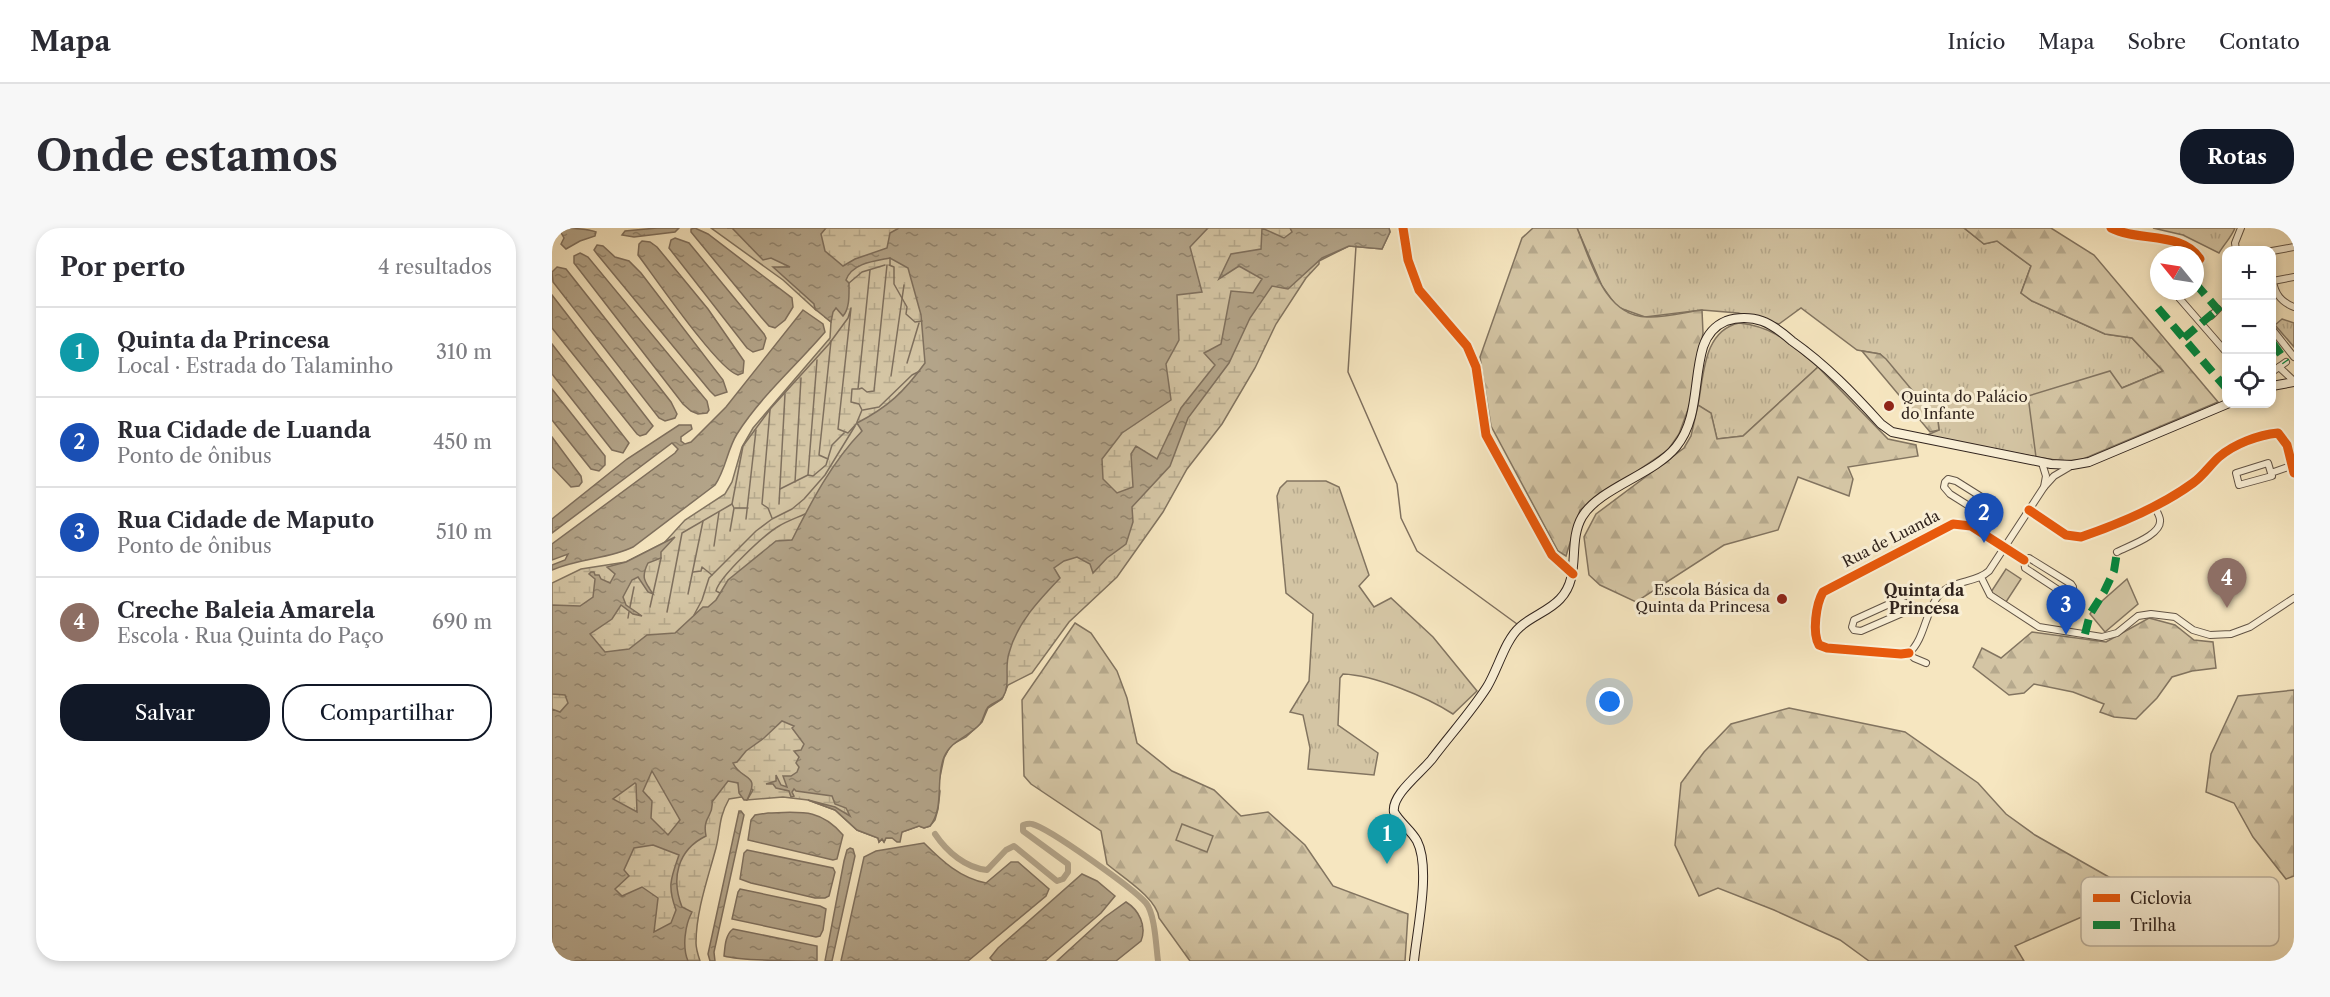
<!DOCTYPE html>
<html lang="pt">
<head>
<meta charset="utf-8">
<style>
	:root { --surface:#fff; --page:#f7f7f7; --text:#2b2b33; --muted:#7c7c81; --line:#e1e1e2; --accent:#111827 }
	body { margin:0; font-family:"Libre Caslon Text",serif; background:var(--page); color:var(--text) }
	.controls { position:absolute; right:18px; top:18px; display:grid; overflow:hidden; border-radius:12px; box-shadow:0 3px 9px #0003 }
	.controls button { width:54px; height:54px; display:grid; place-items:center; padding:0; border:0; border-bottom:2px solid var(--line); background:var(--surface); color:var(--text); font:30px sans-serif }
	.compass { position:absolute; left:1598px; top:18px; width:54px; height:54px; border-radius:50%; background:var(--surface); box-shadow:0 3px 9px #0003; rotate:300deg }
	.you { position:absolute; left:1058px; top:474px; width:21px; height:21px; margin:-15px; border:4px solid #fff; border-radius:50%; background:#1a73e8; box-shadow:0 0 0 9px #1a73e833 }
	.badge { display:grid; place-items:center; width:39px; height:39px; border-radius:50%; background:var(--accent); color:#fff; font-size:20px; font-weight:700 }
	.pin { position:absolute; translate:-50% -50px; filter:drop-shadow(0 2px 3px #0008) }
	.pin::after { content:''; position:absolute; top:32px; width:21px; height:18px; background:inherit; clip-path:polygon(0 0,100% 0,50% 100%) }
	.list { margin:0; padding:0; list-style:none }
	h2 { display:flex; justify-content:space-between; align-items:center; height:78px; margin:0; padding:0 24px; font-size:26px }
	h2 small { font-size:20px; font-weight:400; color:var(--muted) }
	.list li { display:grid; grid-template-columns:39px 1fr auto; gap:18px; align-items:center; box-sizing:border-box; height:90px; padding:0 24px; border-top:2px solid var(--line) }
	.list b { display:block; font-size:22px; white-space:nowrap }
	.list p { margin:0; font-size:20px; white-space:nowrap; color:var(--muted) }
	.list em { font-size:20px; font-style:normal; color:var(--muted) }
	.actions { display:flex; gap:12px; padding:18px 24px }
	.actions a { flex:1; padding:14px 0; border:2px solid var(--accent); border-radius:24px; text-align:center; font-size:21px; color:var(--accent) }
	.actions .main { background:var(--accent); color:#fff }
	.icon { flex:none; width:33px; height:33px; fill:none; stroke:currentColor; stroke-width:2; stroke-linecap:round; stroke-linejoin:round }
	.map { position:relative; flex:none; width:1742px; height:733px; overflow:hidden; border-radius:24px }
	header { display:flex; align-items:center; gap:36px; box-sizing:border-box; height:84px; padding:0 30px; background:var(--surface); border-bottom:2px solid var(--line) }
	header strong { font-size:28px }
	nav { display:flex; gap:33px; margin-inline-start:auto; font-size:21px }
	.intro { display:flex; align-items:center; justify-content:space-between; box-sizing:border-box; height:144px; padding:0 36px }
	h1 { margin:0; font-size:42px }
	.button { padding:15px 27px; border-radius:24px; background:var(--accent); color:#fff; font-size:21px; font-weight:700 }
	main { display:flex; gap:36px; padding:0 36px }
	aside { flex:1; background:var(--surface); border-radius:24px; box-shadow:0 3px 9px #0003 }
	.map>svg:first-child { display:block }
	.grass { fill:url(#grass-tufts); stroke:#827460; stroke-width:1.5 }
	.forest { fill:url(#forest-firs); stroke:#827460; stroke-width:1.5 }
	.wetland { fill:url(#wetland-marsh); stroke:#827460; stroke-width:1.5 }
	.garden { fill:#d4c5a4; stroke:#827460; stroke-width:1.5 }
	.water { fill:url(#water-ripples); stroke:#7f705e; stroke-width:1.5; fill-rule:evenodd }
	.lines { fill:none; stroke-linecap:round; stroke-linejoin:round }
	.stream { stroke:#7f705e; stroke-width:1.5 }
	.canal { stroke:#b3a489; stroke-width:6 }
	.street-casing { stroke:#625446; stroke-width:8 }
	.secondary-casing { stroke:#30231d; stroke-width:10 }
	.primary-casing { stroke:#30231d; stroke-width:11 }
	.street { stroke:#f9efd6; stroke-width:6 }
	.secondary { stroke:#f9efd6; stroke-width:8 }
	.primary { stroke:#f6e6c0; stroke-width:9 }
	.quiet { stroke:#00873e; stroke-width:8; stroke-dasharray:15 8; stroke-linecap:butt }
	.cycleway-casing { stroke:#f9efd6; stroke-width:13 }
	.cycleway { stroke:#e8590c; stroke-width:9 }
	.poi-dot { fill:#8f2418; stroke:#f9efd6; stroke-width:2 }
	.labels { text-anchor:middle; stroke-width:6; stroke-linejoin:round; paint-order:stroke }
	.poi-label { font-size:15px; fill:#30231d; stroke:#f9efd6; text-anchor:start }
	.street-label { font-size:15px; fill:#30231d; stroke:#f9efd6 }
	.neighbourhood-label { font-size:16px; font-weight:bold; fill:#30231d; stroke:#f9efd6 }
	.key { fill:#f9efd6; stroke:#bdb29e; stroke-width:1.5 }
	.key-label { font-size:16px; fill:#30231d }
</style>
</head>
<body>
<header>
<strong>Mapa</strong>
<nav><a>Início</a><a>Mapa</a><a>Sobre</a><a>Contato</a></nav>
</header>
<div class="intro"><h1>Onde estamos</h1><a class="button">Rotas</a></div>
<main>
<aside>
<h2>Por perto<small>4 resultados</small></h2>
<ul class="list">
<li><span class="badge" style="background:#0f9aa8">1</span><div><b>Quinta da Princesa</b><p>Local · Estrada do Talaminho</p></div><em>310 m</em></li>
<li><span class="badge" style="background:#1a4fb4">2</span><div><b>Rua Cidade de Luanda</b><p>Ponto de ônibus</p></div><em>450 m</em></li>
<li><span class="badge" style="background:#1a4fb4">3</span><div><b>Rua Cidade de Maputo</b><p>Ponto de ônibus</p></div><em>510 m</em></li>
<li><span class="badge" style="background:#8d6e63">4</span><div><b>Creche Baleia Amarela</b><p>Escola · Rua Quinta do Paço</p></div><em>690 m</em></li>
</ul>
<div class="actions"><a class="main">Salvar</a><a>Compartilhar</a></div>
</aside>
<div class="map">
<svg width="1742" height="733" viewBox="0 0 1742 733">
	<defs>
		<pattern id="grass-tufts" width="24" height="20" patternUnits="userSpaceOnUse" patternTransform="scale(1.5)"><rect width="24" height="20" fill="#d4c5a4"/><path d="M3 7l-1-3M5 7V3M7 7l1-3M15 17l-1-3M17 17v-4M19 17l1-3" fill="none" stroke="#b6a98d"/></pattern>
		<pattern id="forest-firs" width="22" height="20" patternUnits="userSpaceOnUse" patternTransform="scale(1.5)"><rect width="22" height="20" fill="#d4c5a4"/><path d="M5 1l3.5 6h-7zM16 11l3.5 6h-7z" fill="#b6a98d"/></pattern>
		<pattern id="wetland-marsh" width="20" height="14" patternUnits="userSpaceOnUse" patternTransform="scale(1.5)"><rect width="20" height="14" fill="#d4c5a4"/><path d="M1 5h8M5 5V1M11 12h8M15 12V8" fill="none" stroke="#b6a98d"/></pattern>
		<pattern id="water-ripples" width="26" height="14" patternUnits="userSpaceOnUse" patternTransform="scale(1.5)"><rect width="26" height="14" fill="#b3a489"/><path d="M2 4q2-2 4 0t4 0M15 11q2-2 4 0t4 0" fill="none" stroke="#92856f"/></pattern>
	</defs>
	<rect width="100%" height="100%" fill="#f6e6c0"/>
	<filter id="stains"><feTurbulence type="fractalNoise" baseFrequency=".00333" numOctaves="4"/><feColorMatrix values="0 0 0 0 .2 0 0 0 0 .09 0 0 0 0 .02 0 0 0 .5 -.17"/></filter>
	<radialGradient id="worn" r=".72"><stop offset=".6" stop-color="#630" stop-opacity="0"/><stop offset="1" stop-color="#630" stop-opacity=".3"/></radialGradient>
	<g class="grass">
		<path d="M1025 0H1412L1432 16 1445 13 1479 38 1469 65 1480 73 1553 106 1580 110 1611 143 1570 160 1484 229 1373 208 1387 202 1386 193 1328 126 1305 122 1249 80 1227 96 1186 85 1150 82 1093 89 1065 79 1050 58Z"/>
		<path d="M1601 0H1683C1679 10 1672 16 1667 25L1631 7Z"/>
		<path d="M1730 91 1742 95V119L1723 97Z"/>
		<path d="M1187 95C1224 99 1238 116 1266 139L1191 208 1165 211 1159 186 1146 177C1152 147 1151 103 1187 95Z"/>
		<path d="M735 253H774L787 259 817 347 807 358 822 379 839 370 881 409 925 463 901 486C875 469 822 447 791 446L788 450 786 497 826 525 822 547 756 541 758 520 751 487 738 484 757 453 761 386 734 365 725 268 728 260Z"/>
	</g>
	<g class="forest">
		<path d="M981 0H1025C1039 33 1052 88 1095 89 1113 90 1133 84 1150 82L1151 105 1138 176 1127 206 1116 222 1028 282 1014 328 1006 323 939 198 928 129 970 10Z"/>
		<path d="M1412 0H1499L1542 27 1666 174 1529 232 1510 233 1484 229 1476 168 1558 143 1570 160 1611 143 1580 110 1553 106 1480 73 1469 65 1479 38 1445 13 1432 16Z"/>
		<path d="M1310 123 1328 126 1334 131 1386 193 1387 202 1378 204Z"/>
		<path d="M1266 139 1336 211 1364 217 1366 228 1296 239 1301 251 1297 268 1246 249 1226 302 1172 317 1084 374 1048 357 1037 347 1032 309 1044 286 1132 220 1139 208 1146 177 1159 185 1165 211 1191 208Z"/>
		<path d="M1597 390 1623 397 1642 412 1661 414 1664 440 1640 443 1620 449 1605 470 1584 491 1562 489 1548 484 1552 476 1521 464 1482 456 1472 465 1457 467 1421 439 1430 420 1449 430 1480 404 1554 414Z"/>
		<path d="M523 395 539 405 565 443 575 470 585 515 620 543 662 562 689 588 716 584 753 617 781 658 856 686 853 733H638L607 690C605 670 570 649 555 636L549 603 479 556 472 548 470 472Z"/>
		<path d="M1742 462V648L1734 651 1701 609 1682 575 1654 564 1659 526 1686 468Z"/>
		<path d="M1237 480 1353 504 1426 555 1454 586 1483 607 1585 665 1463 718 1472 733H1317L1288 712 1222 682 1166 660 1147 668 1123 617 1129 555 1152 524 1179 496Z"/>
	</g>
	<g class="wetland">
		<path d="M159 0H238L265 77 264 82 231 52Z"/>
		<path d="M247 0H431L434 147 0 516V355L29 341 74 334 112 315 133 292 173 266 180 254 190 219 201 200 278 110 279 94 273 89Z"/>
		<path d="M482 0H837L838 4 830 21 797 18 767 33V36L754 50 724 96 703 140 670 196 635 241 611 284 565 349 517 394 480 445 456 457 450 471 436 480 430 494 414 509 399 517 392 530 386 558 388 563 386 581 383 592 378 598 372 600 367 598 350 604Z"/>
		<path d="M206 443 340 610H334L332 614 330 611 327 614 326 610 305 602 283 582 256 572 231 569 195 572 201 562 171 539Z"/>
		<path d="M123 525 186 555 190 569 177 571C166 591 169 600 164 620 156 650 144 683 144 715 144 721 146 727 148 733H102L77 685 40 625 53 566Z"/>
	</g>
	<g class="garden">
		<path d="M1454 341 1469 351 1454 374 1439 364Z"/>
		<path d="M1575 351 1586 376 1553 404 1538 386 1541 381Z"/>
		<path d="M630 596 661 608 655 624 624 612Z"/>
	</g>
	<g class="water">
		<path d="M3 0C16 0 34 0 44 4L43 8 28 13 14 21 9 16 12 10 8 3Z"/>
		<path d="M105 0H127L123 4 82 9 70 7 73 3Z"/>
		<path d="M143 0 156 6 240 70 241 79 233 92 223 100 217 98 209 89 139 4V1Z"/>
		<path d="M175 0H274L269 6 273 23 291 38 303 31 335 20 338 5 347 0H656L638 19 650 64 625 67 627 112 614 136 619 172 570 205 550 231 551 251 565 265 581 259 579 226 584 218 605 231 629 180 663 137 652 125 669 116 679 63 701 65 710 51 687 38 667 51 679 26 709 21 710 0 732 10 740 4 738 0H837L838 4 830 21 797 18 770 30 736 61 720 58 698 90 677 135 636 190 618 238 580 279 581 294 574 316 555 330 541 345 538 336 525 329 512 333 502 340 508 350C487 372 465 395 457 425 452 440 459 456 451 469 447 474 440 475 436 479 432 484 432 491 428 496 417 509 399 512 392 529 383 551 393 579 378 598L372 600 367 598 350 604 348 614H345L340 610H334L332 614 330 611 327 614 326 610 305 602 283 582 256 572 283 579 298 588 294 580 283 576 280 568 244 563 242 561 240 564 242 568 239 569 237 563 224 560 221 556H214L224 553V547L229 557 235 559 231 548H239L245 544 247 539 244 535 247 529 242 523 249 522 252 516 240 500 242 498 230 493 212 510 194 523 185 534 181 535C190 554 209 544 195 572H192L187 565 186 555 176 553 160 574C162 589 150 588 154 608 125 622 119 651 130 679L140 684C133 697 130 719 136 733H0V481L8 484 16 475 13 467 0 466V377L28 378 41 369 43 351 37 346 39 344H42L43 347H47L49 351 58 355 63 346 55 339 74 334 123 309 109 324V330L96 335C89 349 92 353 101 366L96 364 86 349 80 352 71 369 74 377 90 388 81 386 69 377 60 391 38 406 53 424 77 421 95 407 123 405 151 379H156L164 372 176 352 224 313 240 312C259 274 280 234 310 203L305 195C336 179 352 164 373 135L369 87 356 40 338 30C323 33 300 35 294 52L297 55C297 66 298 80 291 88L284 80 281 84 279 94 263 81 262 76 221 39H238L219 30 211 32 180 0ZM100 543 128 592 116 607 99 590 100 573 91 563ZM83 555 84 556 85 584 61 571ZM101 617 127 627C119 650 115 658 124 682L119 695 102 704 106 670 90 659 70 668 63 661 77 648 72 642 82 620Z"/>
		<path d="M123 10 137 15 142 21 212 106 214 110 211 121 201 124 195 120 117 20 119 12Z"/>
		<path d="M90 13 98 14 105 19 156 81 192 133 191 145 186 147C166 142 102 48 86 27L87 16Z"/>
		<path d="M45 17 51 18 63 29 77 33 89 45 171 152 175 164 163 168 158 163 45 26 42 22Z"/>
		<path d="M28 25 36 29 155 173 157 182 155 185 146 186 139 183 131 176 22 35V28Z"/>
		<path d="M5 39 14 41 105 156 119 174 125 186 123 190 113 193 107 190 1 54 0 44Z"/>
		<path d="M0 67 101 198 94 206 88 208 85 206 0 100Z"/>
		<path d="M251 82 271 96 273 104C244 138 209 168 185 206 175 222 174 241 163 257L81 319C57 331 27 330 0 342V337L13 332 16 326 0 332V316L123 225 126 221 120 215 0 305V291L75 231 127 197H139L140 201 129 209V213L133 216 139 214 174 179Z"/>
		<path d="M0 116 77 215 71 225 60 222 0 146Z"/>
		<path d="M0 161 53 228V237L47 243 39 241 0 192Z"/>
		<path d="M0 209 29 248 30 254 27 258 19 259 0 239Z"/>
		<path d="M187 583H189L192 587 162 724 163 733H158L156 726Z"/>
		<path d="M216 585C248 584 268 580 291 607L285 631 281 632 196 612 199 592 203 587Z"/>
		<path d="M372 615C390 633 408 650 434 655L459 634H466L497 661 494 668 416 733H289L312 629 324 623Z"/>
		<path d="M298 620 301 621 303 628 280 733H273L292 633 295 622Z"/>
		<path d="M195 622 281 640 283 644 277 668 273 670H263L199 655 188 651 192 625Z"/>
		<path d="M530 646 545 653 563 668 549 685 493 733H441L438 730 446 720Z"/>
		<path d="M188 661 268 678 274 681 271 702 268 708 264 709 180 691 186 664Z"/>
		<path d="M574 674C587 682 595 698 589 713L564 733H505L553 689Z"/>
		<path d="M181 701 265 718V733C243 733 190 733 172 728 173 719 173 707 181 701Z"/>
	</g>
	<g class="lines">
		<g class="stream">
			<path d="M804 18 796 144 845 256 849 290 865 323 965 396"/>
			<path d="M337 37 342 39V56L355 79 354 86 363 94 370 93"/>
			<path d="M338 37V30"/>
			<path d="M297 55 310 44 333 37"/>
			<path d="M355 135 367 95"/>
			<path d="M339 148 352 57"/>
			<path d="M307 161 310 160 315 164 322 163 335 37"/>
			<path d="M218 182 210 276 216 280 220 290"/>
			<path d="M311 182 327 179 360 147 368 143"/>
			<path d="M305 194 310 182 307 176 299 174 300 161H306L318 42"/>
			<path d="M276 231 267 227 279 113"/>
			<path d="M256 247 265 132"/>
			<path d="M243 254 249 150"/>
			<path d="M228 261 256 247 261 248 274 237 280 217 292 205"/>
			<path d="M227 276 233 166"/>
			<path d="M183 280H196"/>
			<path d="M194 291 204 202"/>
			<path d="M178 303 182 280 180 276"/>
			<path d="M162 318 167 284"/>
			<path d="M141 344 149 343 150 339 160 347"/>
			<path d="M168 365 164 363C167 349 213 306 227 298 235 293 244 290 253 286"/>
			<path d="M136 366 151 293"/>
			<path d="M78 379 82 359"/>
			<path d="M98 379 109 330"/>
			<path d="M115 384 130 305 180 276 191 218 219 180 277 116 296 90 299 80 286 201 296 205 305 195"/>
			<path d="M142 387 150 372 157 350 204 303 220 291 240 281 252 271 273 247 303 198"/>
			<path d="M76 390 77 384"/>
		</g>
		<path class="canal" d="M383 606C395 624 414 640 435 642L454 622 462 618 505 653 511 651 516 644V636L471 603V597C474 596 477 595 480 596 497 600 582 661 594 675 603 686 604 718 606 733"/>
		<defs>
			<g id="street">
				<path d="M851 0 856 32 867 62 915 118 924 139 934 207 1000 327 1020 345"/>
				<path d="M1559 0C1586 14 1631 3 1648 31"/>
				<path d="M1684 22 1683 15 1689 0"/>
				<path d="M1720 23 1742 19"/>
				<path d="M1742 49 1721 53C1723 66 1729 74 1742 79"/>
				<path d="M1607 50V57"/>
				<path d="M1621 63 1674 124"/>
				<path d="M1659 88 1666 81"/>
				<path d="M1720 101 1742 129"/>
				<path d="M1727 139 1742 153"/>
				<path d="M1720 144 1734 134"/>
				<path d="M1719 245 1716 235 1684 245 1687 257 1720 248 1719 245 1739 238"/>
				<path d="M1492 259 1502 248 1519 238"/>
				<path d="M1477 282 1514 307 1529 309C1567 296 1608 279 1641 255 1651 248 1658 237 1667 229 1682 216 1706 207 1726 205L1735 217 1742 245"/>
				<path d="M1428 304C1434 295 1441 286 1439 275L1404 253 1396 251 1393 254 1392 259 1398 266 1436 290"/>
				<path d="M1565 324C1576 318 1610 307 1608 292 1608 288 1604 282 1602 278"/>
				<path d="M1477 330 1519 356 1521 359 1520 365 1514 367 1473 340 1472 332Z"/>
				<path d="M1429 349 1438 367 1487 399 1550 409 1565 405 1586 388 1599 386 1623 389 1641 402 1658 407 1679 406 1698 399 1742 370"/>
				<path d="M1362 380 1309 403 1302 402 1300 399 1302 392 1346 372 1377 384"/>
				<path d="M1357 425 1349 426 1275 420 1267 417C1260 405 1264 376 1271 364L1401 296 1419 298 1472 332"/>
				<path d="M1357 425C1373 411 1373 383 1387 367 1401 351 1423 356 1437 343L1492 259 1494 248 1490 235"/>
				<path d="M1357 425 1362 430 1374 435"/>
			</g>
			<g id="secondary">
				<path d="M1720 158 1742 154"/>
				<path d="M862 733C865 702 879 640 865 613 859 602 848 595 842 584 839 567 869 545 880 531 898 507 919 484 935 459 946 441 953 412 968 399 980 388 997 383 1008 371 1030 348 1015 315 1030 289 1047 260 1101 247 1124 219 1147 191 1141 152 1151 119 1155 107 1162 98 1174 93 1185 89 1199 89 1210 93 1221 97 1231 105 1240 113 1274 137 1301 165 1329 196L1340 204 1499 236 1520 237 1537 234 1675 176"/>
			</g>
			<path id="primary" d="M1738 733 1742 731"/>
		</defs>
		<use href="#street" class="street-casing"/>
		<use href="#secondary" class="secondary-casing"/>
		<use href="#primary" class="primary-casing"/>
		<use href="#street" class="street"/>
		<use href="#secondary" class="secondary"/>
		<use href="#primary" class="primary"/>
		<g class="quiet">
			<path d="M1643 55 1674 91"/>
			<path d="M1606 80 1674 160"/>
			<path d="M1632 110 1666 81"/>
			<path d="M1720 114 1734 134"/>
			<path d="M1720 142V143"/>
			<path d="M1533 406 1538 386 1552 364 1562 343 1565 324"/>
		</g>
		<defs>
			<g id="cycleway">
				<path d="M851 0 856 32 867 62 915 118 924 139 934 207 1000 327 1021 346"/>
				<path d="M1559 0C1586 14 1631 3 1648 31"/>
				<path d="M1477 282 1514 307 1529 309C1567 296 1608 279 1641 255 1651 248 1658 237 1667 229 1682 216 1706 207 1726 205L1735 217 1742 245"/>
				<path d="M1357 425 1349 426 1275 420 1267 417C1260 405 1264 376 1271 364L1401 296 1419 298 1472 332"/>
			</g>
		</defs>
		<use href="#cycleway" class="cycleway-casing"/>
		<use href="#cycleway" class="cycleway"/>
	</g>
	<g class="poi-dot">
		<circle cx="1337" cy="178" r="6"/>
		<circle cx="1230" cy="371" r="6"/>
	</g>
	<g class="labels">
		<g class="poi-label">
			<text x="1349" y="174">Quinta do Palácio<tspan x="1349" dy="17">do Infante</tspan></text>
			<text x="1218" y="367" text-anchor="end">Escola Básica da<tspan x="1218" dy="17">Quinta da Princesa</tspan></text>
		</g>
		<g class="street-label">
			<text transform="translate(1339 311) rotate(-27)" y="5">Rua de Luanda</text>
		</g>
		<g class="neighbourhood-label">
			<text x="1372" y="368">Quinta da<tspan x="1372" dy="18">Princesa</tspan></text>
		</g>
	</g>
	<rect x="1529" y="649" width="198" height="69" rx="9" class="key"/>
	<rect x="1541" y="666" width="27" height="8" fill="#e8590c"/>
	<rect x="1541" y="693" width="27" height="8" fill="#00873e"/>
	<g class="key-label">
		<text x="1578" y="676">Ciclovia</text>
		<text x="1578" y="703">Trilha</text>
	</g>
	<rect width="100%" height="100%" filter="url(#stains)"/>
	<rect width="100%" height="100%" fill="url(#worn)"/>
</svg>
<div class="controls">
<button>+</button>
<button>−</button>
<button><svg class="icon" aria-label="locate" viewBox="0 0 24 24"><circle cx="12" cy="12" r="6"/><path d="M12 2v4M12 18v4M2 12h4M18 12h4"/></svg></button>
</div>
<svg class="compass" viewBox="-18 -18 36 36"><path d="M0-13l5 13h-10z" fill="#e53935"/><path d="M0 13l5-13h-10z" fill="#7c7c81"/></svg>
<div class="you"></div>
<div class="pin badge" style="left:835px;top:636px;background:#0f9aa8">1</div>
<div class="pin badge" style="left:1432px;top:315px;background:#1a4fb4">2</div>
<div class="pin badge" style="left:1514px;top:407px;background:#1a4fb4">3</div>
<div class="pin badge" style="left:1675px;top:380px;background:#8d6e63">4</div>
</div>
</main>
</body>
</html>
